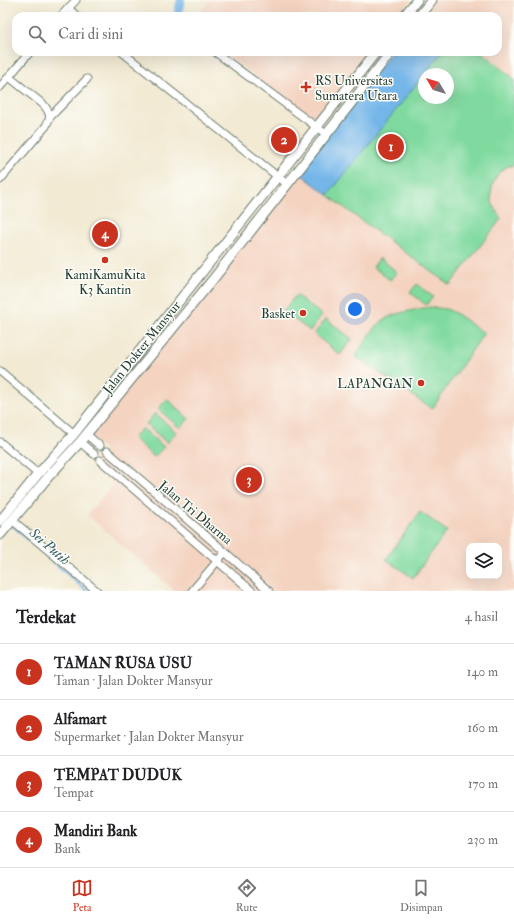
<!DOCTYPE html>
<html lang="id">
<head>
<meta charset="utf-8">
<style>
	:root { --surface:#fff; --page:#f2f2f2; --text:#202124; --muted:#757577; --line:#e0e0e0; --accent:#c8321e }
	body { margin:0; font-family:"IM FELL Double Pica",serif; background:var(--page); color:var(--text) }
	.controls { position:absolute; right:12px; bottom:12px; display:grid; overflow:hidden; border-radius:8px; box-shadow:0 4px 16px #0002 }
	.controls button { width:36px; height:36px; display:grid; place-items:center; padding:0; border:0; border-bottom:1px solid var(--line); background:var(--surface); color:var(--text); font:20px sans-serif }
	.compass { position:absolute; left:418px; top:68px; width:36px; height:36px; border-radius:50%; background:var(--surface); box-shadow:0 4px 16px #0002; rotate:308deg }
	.you { position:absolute; left:355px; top:309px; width:14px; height:14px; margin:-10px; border:3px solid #fff; border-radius:50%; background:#1a73e8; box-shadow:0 0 0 6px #1a73e833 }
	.badge { display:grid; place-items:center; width:26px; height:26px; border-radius:50%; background:var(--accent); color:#fff; font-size:13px; font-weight:700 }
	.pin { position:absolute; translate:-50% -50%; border:2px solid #fff; box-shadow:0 1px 4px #0006 }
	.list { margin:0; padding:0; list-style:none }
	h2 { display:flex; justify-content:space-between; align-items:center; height:52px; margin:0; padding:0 16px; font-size:17px }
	h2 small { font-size:13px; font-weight:400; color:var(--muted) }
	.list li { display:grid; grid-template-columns:26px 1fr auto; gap:12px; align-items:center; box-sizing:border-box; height:56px; padding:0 16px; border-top:1px solid var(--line) }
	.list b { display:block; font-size:15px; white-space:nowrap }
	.list p { margin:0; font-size:13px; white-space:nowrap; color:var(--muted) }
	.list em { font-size:13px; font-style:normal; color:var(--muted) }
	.icon { flex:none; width:22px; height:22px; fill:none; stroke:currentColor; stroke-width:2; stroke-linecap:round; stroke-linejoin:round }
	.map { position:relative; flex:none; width:514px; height:591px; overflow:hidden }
	.search { position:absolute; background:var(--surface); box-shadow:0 4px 16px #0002; left:12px; right:12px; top:12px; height:44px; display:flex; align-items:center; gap:10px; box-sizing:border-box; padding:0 14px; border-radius:12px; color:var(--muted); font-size:15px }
	.sheet { height:276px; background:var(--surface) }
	nav { display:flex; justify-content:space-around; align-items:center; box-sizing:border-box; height:56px; border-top:1px solid var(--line); background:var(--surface); font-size:11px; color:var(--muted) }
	nav a { display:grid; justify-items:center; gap:2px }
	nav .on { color:var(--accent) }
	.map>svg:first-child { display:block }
	.built { fill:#f4d3c0; fill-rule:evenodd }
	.green { fill:#80da9f; stroke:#508c6a }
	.water { fill:#74b6e9; stroke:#4a7a8e }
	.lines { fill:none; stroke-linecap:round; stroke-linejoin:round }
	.stream { stroke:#74b6e9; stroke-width:2.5 }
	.canal { stroke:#74b6e9; stroke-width:8 }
	.minor-casing { stroke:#697a6c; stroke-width:9 }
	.major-casing { stroke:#697a6c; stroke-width:11 }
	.minor { stroke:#fff; stroke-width:7 }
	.major { stroke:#fff; stroke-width:9 }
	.poi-dot { fill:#c8321e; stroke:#fdfcf7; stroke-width:1.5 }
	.labels { text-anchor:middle; stroke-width:3; stroke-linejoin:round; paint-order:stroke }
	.poi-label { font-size:13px; fill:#1f3d34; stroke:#fdfcf7; text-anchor:end }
	.street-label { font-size:13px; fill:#1f3d34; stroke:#fdfcf7 }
	.water-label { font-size:14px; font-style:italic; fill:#39616a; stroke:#fdfcf7 }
</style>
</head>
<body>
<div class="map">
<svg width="514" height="591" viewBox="0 0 514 591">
	<rect width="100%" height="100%" fill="#fdfcf7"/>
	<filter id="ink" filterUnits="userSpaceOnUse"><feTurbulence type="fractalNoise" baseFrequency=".025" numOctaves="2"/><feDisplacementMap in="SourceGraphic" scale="8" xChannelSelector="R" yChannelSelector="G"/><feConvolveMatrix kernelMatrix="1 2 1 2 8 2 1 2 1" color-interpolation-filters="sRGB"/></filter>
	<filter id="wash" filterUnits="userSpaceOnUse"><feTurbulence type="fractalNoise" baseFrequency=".012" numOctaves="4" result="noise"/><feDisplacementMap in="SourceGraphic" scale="16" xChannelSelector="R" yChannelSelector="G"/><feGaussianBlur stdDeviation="0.9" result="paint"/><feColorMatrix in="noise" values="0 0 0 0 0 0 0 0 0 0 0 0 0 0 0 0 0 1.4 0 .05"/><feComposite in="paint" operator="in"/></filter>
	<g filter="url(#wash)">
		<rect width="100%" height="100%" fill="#f2ead3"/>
		<g class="built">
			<path d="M210 0H411L399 16H198Z"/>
			<path d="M432 0H514V591H175L87 515 113 484 91 464 104 449 86 434 391 52H498V16H419ZM424 74H448V98H424ZM469 546H499V576H469Z"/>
			<path d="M223 52H371L316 122Z"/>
		</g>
		<g class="green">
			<path d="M442 52H482L514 79V165C511 166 507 166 505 168 494 174 489 190 492 202 494 207 498 213 501 219L450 285 358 218 328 195 424 74V98H448V74H424Z"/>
			<path d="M380 258 397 272 390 280 373 267Z"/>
			<path d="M417 284 433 297 426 305 410 292Z"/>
			<path d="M296 295 322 315 310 331 283 311Z"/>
			<path d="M430 307 446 309 455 313 484 333 432 409 355 356C363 345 373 327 385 319 395 313 418 309 430 307Z"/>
			<path d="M326 319 352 339 340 355 314 334Z"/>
			<path d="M167 399 189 419 180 428 158 409Z"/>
			<path d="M155 413 176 432 167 443 146 424Z"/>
			<path d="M142 428 164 447 154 457 133 438Z"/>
			<path d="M420 512 447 531 413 578 386 559Z"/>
		</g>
		<path class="water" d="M391 52H442L328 195 297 171Z"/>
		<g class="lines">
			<path class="stream" d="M11 524 87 591"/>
			<path class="canal" d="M177 16 181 0"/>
		</g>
	</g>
	<g filter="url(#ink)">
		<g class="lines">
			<defs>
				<g id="minor">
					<path d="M68 8 77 16"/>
					<path d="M61 16 76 0"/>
					<path d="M122 52 287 184"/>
					<path d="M215 52 326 134"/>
					<path d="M0 87 30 52"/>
					<path d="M50 117 87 79"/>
					<path d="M0 180 46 126 50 117 48 111 44 105 9 77"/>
					<path d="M0 371 74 434"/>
					<path d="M86 434 100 446"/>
					<path d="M0 442 38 474"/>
					<path d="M80 442 94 454"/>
					<path d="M107 451 217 545 269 591"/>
					<path d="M100 460 252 591"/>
					<path d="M12 520 97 591"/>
					<path d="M192 591 225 552"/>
				</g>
				<g id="major">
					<path d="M404 16 417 0"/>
					<path d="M419 16 432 0"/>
					<path d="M0 521 38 474 74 434 376 52"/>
					<path d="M0 535 48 477 80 442 214 278 391 52"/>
				</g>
			</defs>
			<use href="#minor" class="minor-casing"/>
			<use href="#major" class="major-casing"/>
			<use href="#minor" class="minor"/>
			<use href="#major" class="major"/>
		</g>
	</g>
	<g class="poi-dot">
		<path d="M304 81h4v4h4v4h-4v4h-4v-4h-4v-4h4z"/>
		<circle cx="105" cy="260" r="4"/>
		<circle cx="303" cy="313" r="4"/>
		<circle cx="421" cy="383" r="4"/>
	</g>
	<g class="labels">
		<g class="poi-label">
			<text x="315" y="85" text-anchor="start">RS Universitas<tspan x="315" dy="15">Sumatera Utara</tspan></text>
			<text x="105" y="279" text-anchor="middle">KamiKamuKita<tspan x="105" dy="15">K3 Kantin</tspan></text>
			<text x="295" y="318">Basket</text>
			<text x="413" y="388">LAPANGAN</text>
		</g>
		<g class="street-label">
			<text transform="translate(141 347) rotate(-51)" y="5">Jalan Dokter Mansyur</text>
			<text transform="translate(196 512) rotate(40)" y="5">Jalan Tri Dharma</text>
		</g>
		<g class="water-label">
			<text transform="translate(50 546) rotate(41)" y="5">Sei Putih</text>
		</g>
	</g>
</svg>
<div class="controls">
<button><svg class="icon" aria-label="layers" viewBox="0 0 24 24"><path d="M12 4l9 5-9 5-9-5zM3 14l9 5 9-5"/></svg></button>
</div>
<svg class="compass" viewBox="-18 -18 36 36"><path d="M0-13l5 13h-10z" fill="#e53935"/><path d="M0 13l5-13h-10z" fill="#757577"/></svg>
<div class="you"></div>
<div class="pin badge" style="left:391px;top:147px">1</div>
<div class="pin badge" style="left:284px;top:140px">2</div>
<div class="pin badge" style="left:249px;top:480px">3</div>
<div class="pin badge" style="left:105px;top:234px">4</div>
<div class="search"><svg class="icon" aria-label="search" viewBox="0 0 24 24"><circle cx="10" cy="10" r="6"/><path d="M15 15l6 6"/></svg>Cari di sini</div>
</div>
<section class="sheet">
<h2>Terdekat<small>4 hasil</small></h2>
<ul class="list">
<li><span class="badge">1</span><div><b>TAMAN RUSA USU</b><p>Taman · Jalan Dokter Mansyur</p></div><em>140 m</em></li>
<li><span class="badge">2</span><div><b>Alfamart</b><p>Supermarket · Jalan Dokter Mansyur</p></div><em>160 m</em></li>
<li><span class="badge">3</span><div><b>TEMPAT DUDUK</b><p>Tempat</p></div><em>170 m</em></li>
<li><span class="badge">4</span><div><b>Mandiri Bank</b><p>Bank</p></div><em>230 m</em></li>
</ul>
</section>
<nav>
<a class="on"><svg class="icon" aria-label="map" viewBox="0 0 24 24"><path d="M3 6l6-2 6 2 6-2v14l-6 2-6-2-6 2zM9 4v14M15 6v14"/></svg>Peta</a>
<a><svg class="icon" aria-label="directions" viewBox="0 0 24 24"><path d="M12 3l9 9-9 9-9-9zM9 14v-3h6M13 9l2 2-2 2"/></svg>Rute</a>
<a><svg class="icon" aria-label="saved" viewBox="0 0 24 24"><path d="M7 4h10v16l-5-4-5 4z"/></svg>Disimpan</a>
</nav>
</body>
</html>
